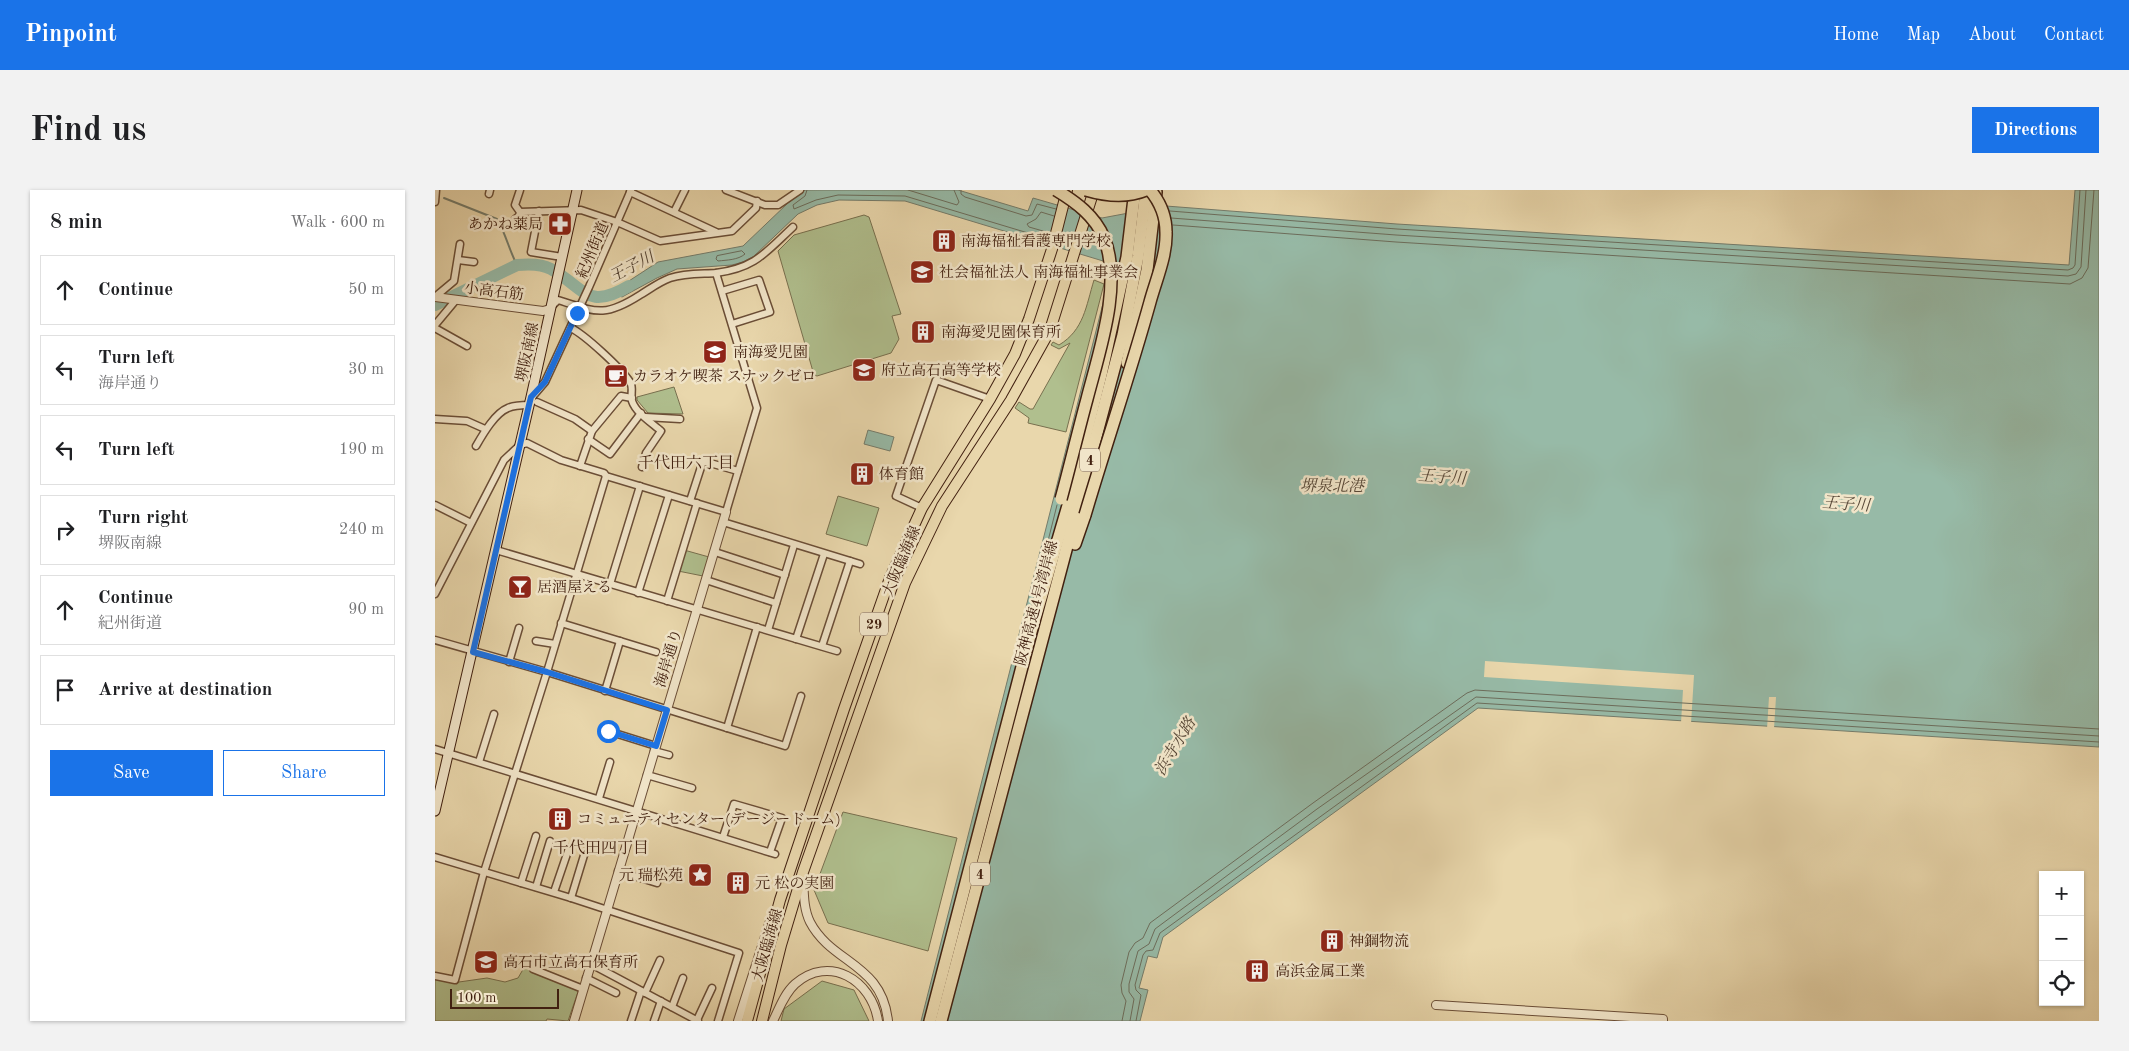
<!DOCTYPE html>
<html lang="en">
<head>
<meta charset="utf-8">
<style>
	:root { --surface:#fff; --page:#f2f2f2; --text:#202124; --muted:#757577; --line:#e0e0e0; --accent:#1a73e8 }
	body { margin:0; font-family:"Old Standard TT","Noto Serif JP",serif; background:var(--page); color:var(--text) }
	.controls { position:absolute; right:15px; bottom:15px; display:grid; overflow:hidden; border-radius:0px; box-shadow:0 1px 4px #0004 }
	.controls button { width:45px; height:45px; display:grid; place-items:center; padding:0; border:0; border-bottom:1px solid var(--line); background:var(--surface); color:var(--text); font:25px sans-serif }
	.scale { position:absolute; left:15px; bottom:12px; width:109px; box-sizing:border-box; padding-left:5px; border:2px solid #412010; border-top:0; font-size:14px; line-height:18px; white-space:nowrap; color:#412010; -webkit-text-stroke:4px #f1e5c9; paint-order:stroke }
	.stop { position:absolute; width:15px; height:15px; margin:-11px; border:4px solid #1a73e8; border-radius:50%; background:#fff }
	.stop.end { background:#1a73e8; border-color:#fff; box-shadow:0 1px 5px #0008 }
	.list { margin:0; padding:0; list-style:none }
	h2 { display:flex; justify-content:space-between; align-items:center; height:65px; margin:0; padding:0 20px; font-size:21px }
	h2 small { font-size:16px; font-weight:400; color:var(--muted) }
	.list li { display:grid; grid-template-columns:32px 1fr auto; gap:15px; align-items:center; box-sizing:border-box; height:70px; margin:0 10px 10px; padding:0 10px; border:1px solid var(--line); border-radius:0px }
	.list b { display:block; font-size:19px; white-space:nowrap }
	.list p { margin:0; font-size:16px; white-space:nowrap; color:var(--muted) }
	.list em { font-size:16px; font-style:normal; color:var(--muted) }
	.actions { display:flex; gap:10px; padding:15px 20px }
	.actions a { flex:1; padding:11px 0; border:1px solid var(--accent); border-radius:0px; text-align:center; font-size:18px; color:var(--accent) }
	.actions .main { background:var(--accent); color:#fff }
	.icon { flex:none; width:28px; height:28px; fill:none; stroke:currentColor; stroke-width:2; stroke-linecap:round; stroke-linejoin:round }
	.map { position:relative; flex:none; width:1664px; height:831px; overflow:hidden; border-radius:0px }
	header { display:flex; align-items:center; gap:30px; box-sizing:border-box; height:70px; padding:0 25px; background:var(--accent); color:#fff }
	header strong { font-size:24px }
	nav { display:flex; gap:28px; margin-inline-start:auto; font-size:18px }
	.intro { display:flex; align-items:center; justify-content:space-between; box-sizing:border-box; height:120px; padding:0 30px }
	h1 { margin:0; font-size:35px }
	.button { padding:12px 22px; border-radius:0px; background:var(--accent); color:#fff; font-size:18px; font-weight:700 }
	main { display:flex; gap:30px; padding:0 30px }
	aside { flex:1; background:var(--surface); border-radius:0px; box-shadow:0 1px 4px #0004 }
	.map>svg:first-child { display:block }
	.green { fill:#b0bf8e; stroke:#78704f }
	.water { fill:#97baa7; stroke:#757c6b }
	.pier { fill:#e9d7ac }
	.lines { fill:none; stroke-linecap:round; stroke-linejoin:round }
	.shore { stroke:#6c6d5c; stroke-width:1 }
	.stream { stroke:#757c6b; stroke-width:2 }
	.river { stroke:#97baa7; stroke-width:12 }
	.minor-casing { stroke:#6b4e37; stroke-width:9 }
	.tertiary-casing { stroke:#6b4e37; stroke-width:10 }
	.secondary-casing { stroke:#412010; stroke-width:11 }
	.primary-casing { stroke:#412010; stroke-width:12 }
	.motorway-casing { stroke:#412010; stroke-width:14 }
	.minor { stroke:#f1e5c9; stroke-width:6 }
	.tertiary { stroke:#f1e5c9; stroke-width:8 }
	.secondary { stroke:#f1e5c9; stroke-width:9 }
	.primary { stroke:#e9d7ac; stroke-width:10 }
	.motorway { stroke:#e9d7ac; stroke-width:11 }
	.motorway-bridge-casing { stroke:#412010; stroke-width:14; stroke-linecap:butt }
	.motorway-bridge { stroke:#e9d7ac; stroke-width:11 }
	.route { stroke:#1a73e8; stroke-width:6 }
	.labels { text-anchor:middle; stroke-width:5; stroke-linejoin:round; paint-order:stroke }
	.shield { fill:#f1e5c9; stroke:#765b48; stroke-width:1 }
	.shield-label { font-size:14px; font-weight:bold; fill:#412010 }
	.poi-label { font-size:15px; fill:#412010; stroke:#f1e5c9; text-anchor:start }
	.street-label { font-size:15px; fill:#412010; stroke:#f1e5c9 }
	.water-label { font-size:16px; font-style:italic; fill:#564636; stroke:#f1e5c9 }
	.neighbourhood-label { font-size:16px; fill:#412010; stroke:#f1e5c9 }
</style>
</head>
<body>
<header>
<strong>Pinpoint</strong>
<nav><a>Home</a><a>Map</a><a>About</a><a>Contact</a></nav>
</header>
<div class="intro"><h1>Find us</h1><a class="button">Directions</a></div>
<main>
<aside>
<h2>8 min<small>Walk · 600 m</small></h2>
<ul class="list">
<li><svg class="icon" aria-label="ahead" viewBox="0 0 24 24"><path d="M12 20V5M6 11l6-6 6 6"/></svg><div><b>Continue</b></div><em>50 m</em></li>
<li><svg class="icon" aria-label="left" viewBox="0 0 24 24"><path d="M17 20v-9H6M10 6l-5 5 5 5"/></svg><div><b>Turn left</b><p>海岸通り</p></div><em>30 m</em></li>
<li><svg class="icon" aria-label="left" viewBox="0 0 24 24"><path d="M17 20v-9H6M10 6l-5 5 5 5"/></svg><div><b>Turn left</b></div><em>190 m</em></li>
<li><svg class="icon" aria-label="right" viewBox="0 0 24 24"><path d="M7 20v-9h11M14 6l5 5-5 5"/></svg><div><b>Turn right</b><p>堺阪南線</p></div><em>240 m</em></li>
<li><svg class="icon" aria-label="ahead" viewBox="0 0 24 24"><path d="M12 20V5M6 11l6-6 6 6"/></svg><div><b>Continue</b><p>紀州街道</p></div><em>90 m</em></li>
<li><svg class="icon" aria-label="arrive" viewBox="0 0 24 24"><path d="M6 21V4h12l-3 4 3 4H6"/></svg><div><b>Arrive at destination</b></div></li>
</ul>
<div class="actions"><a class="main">Save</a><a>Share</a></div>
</aside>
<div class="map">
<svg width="1664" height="831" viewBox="0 0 1664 831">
	<rect width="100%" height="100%" fill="#e9d7ac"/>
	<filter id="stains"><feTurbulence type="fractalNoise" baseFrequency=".004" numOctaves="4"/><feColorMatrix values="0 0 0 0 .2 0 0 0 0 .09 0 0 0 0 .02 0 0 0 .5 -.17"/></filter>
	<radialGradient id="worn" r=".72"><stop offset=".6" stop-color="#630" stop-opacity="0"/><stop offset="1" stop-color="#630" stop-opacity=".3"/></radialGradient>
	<g class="green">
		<path d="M429 25 434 27 466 124 457 126 464 149 456 163 382 186 379 185 343 61 359 45Z"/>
		<path d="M659 90 669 94 631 242 593 233 594 228 580 218 584 212 595 219H598L635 153 624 159 616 155 618 152 624 155C649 140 651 116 659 90Z"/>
		<path d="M239 197 248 224 213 223 202 210V207Z"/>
		<path d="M403 306 444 318 432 356 391 344Z"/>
		<path d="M249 360 274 367 268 386 243 381Z"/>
		<path d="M408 622 522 648 493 761 393 733 379 700Z"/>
		<path d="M90 776 144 799 133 831 112 829 111 831H0V788L24 792 52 788 70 792 83 788Z"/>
		<path d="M387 791 419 800 434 831H346L349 819Z"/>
	</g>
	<g class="water">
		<path d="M370 0H523L593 21 598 8 667 28 731 16 962 34 1634 75 1640 0H1664V557L1043 518 728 747 722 768 713 766 704 798 713 800 705 831H486L678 74 470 11 404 10 382 15 363 24 318 67 308 72 297 75 242 79 222 88 187 107 177 102 223 72 308 56 353 13Z"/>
		<path d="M433 240 459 247 455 261 429 254Z"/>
	</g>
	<g class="pier">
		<path d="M1050 471 1259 485 1256 534 1246 533 1248 500 1049 487Z"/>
		<path d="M1334 507H1341L1339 539H1332Z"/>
	</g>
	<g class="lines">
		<g class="shore">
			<path d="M372 0 370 6 358 15 359 19 381 10 403 5 470 6 613 49"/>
			<path d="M473 0 522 15 524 12 519 0"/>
			<path d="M526 0V4L530 7 591 26 597 25 602 14 621 19"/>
			<path d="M735 21 962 39 1633 80 1638 78 1640 75 1645 0"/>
			<path d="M736 28 961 45 1633 86 1641 84 1646 77 1651 0"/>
			<path d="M738 35 961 52 1635 94 1647 88 1653 78 1659 0"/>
			<path d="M615 43 594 37 592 34 601 29 606 22 619 26"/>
			<path d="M307 61 310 64C303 70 292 70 283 71L281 69 282 66Z"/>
			<path d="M598 411 622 315"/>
			<path d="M687 831 691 811 687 803 686 795 694 762 700 753 708 748 715 733 878 613 1032 503 1040 500 1664 539"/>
			<path d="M695 831 699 809 694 802V794L703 761 714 754 720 739 882 619 1041 507 1664 546"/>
			<path d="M701 831 706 805 701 800 700 795 708 765 711 761 718 760 725 743 1042 513 1664 552"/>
		</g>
		<path class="stream" d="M9 8 62 29C71 44 74 60 82 75"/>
		<path class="river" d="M0 115 82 75C92 74 107 74 116 79 150 98 152 121 194 96"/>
		<defs>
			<g id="minor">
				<path d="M291 0 330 15H343L365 0"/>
				<path d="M195 2 281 42"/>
				<path d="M54 4 55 0"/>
				<path d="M0 12 1 0"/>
				<path d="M104 21 96 62 127 67"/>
				<path d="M85 22 146 20 182 32 225 51 297 41 321 18 322 11"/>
				<path d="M239 22 250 0"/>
				<path d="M80 29 84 26 85 22 80 15 85 0"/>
				<path d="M23 70 39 72"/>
				<path d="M287 101 324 90 335 122 297 134"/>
				<path d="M0 107 19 91 25 54"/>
				<path d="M117 116 123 110C161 122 169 128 205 105 215 99 224 92 235 88 250 83 266 84 281 83 320 78 330 63 358 37"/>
				<path d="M0 135 20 111"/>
				<path d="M0 138 32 156"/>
				<path d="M136 138C150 145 186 178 195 192 199 199 195 204 197 211 201 223 217 233 226 241L211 263 207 277"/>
				<path d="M98 206 110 192 154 97 196 0"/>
				<path d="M102 212 140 229 157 241"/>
				<path d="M210 227 245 229"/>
				<path d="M0 229 32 231 50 239"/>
				<path d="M153 249 175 264 206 223"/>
				<path d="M41 256C48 244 60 223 73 218 79 215 87 215 94 215"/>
				<path d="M145 276 157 241 186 206 197 208"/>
				<path d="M255 311 268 271 303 281"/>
				<path d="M0 315 36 333"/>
				<path d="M487 318 461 306 501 190 555 209"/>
				<path d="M288 332 425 374"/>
				<path d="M61 360 402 461"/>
				<path d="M280 362 350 385"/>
				<path d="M271 390 341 413"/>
				<path d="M175 394 205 296"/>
				<path d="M203 403 234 305"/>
				<path d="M0 404 69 270 85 255 92 253 126 270 169 283 171 286 291 322 322 218 281 83"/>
				<path d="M232 411 262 313"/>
				<path d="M126 433 221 462"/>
				<path d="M333 440 359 355"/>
				<path d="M361 449 389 364"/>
				<path d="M0 450 112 482 350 556 366 506"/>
				<path d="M101 451 120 454"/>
				<path d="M387 456 415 371"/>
				<path d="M74 472 84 438"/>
				<path d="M170 501 185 451"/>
				<path d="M292 538 322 437"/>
				<path d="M173 541 221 556"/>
				<path d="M0 559 340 664"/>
				<path d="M219 561 234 565"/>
				<path d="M44 572 59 524"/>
				<path d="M212 585 257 598"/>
				<path d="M164 608 175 572"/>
				<path d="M288 647 299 614 347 628 335 662"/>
				<path d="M0 667 136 708 304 763 283 831"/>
				<path d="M183 681 222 693"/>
				<path d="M86 693 101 646"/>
				<path d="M101 697 115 651"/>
				<path d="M119 702 134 658"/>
				<path d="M136 708 150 662"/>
				<path d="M156 774 263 831"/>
				<path d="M98 779 148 799"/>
				<path d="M0 786 20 790 49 682 112 482 171 286"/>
				<path d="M151 788 181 803"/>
				<path d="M210 803 225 770"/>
				<path d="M237 817 248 788"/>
				<path d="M262 830 277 798"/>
				<path d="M196 831 206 801"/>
				<path d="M219 831 226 811"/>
			</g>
			<g id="tertiary">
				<path d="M0 107 108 121 115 119"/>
				<path d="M368 686C369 701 368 718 375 732 397 774 447 773 453 831"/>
				<path d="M1001 815 1228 829V831"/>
				<path d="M139 831 291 322"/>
				<path d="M303 831 336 728"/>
				<path d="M338 831C344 819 349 804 360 794 394 764 437 790 443 831"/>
			</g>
			<path id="secondary" d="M0 621 96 207 142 0"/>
			<g id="primary">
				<path d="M312 831 345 710 409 519 455 388 487 318 555 209 580 164 594 129 617 59 632 0"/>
				<path d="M327 831 346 755 368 682 470 393 507 316 576 210 615 140 659 0"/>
			</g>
			<g id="motorway">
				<path d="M692 173 712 80 721 2"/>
				<path d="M640 354 650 325"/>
				<path d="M495 831 596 442 634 312 666 185 692 67 700 0"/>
				<path d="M506 831 688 145 703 66 711 0"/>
			</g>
		</defs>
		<use href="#minor" class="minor-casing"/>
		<use href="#tertiary" class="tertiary-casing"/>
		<use href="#secondary" class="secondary-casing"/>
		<use href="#primary" class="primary-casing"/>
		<use href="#motorway" class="motorway-casing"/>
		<use href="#minor" class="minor"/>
		<use href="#tertiary" class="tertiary"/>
		<use href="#secondary" class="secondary"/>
		<use href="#primary" class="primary"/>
		<use href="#motorway" class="motorway"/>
		<defs>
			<g id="motorway-bridge">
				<path d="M621 0C641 12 660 26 669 48 688 94 664 162 652 209 643 242 635 276 626 309"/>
				<path d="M651 0C671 6 692 8 711 0"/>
				<path d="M650 325C671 254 695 184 715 112 721 90 732 65 731 42 731 26 725 12 715 0"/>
			</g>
		</defs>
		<use href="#motorway-bridge" class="motorway-bridge-casing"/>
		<use href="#motorway-bridge" class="motorway-bridge"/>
	</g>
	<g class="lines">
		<path class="route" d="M142 123 110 192 96 207 94 215 38 462 112 482 232 520 221 556 173 541"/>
	</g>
	<defs>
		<symbol id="pharmacy-square" viewBox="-11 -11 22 22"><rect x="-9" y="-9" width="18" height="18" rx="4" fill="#8f2418" stroke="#f1e5c9"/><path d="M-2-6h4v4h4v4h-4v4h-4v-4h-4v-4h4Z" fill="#fff"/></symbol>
		<symbol id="building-square" viewBox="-11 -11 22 22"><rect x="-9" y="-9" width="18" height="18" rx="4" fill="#8f2418" stroke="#f1e5c9"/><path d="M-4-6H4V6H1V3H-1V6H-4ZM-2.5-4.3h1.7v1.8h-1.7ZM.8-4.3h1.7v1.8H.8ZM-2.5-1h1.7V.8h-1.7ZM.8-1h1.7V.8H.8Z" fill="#fff"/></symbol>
		<symbol id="school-square" viewBox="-11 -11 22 22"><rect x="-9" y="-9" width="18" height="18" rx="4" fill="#8f2418" stroke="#f1e5c9"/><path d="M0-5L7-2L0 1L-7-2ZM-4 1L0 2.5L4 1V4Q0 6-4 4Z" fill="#fff"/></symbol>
		<symbol id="cafe-square" viewBox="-11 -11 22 22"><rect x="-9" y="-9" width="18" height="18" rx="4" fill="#8f2418" stroke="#f1e5c9"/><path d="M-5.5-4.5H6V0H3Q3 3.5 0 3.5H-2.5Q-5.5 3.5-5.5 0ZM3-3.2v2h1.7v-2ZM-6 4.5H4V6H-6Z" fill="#fff"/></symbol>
		<symbol id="bar-square" viewBox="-11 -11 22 22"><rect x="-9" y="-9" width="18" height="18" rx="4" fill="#8f2418" stroke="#f1e5c9"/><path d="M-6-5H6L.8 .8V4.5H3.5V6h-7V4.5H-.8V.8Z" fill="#fff"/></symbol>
		<symbol id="sight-square" viewBox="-11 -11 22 22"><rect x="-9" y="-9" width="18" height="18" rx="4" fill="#8f2418" stroke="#f1e5c9"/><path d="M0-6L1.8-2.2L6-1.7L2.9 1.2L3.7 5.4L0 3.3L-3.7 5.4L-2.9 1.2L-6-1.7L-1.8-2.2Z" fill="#fff"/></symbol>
	</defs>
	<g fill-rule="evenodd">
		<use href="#pharmacy-square" x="111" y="20" width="28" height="28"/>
		<use href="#building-square" x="495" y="37" width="28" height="28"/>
		<use href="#school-square" x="473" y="68" width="28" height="28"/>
		<use href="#building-square" x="474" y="128" width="28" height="28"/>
		<use href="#school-square" x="266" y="148" width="28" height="28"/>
		<use href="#school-square" x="415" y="166" width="28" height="28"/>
		<use href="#cafe-square" x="167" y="172" width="28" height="28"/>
		<use href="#building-square" x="413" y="270" width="28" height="28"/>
		<use href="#bar-square" x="71" y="383" width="28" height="28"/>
		<use href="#building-square" x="111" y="615" width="28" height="28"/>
		<use href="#sight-square" x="251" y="671" width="28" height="28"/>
		<use href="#building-square" x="289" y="679" width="28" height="28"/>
		<use href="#building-square" x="883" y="737" width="28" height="28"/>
		<use href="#school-square" x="37" y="758" width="28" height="28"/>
		<use href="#building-square" x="808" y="767" width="28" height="28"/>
	</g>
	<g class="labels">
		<g class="shield">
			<rect x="645" y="258.5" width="20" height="23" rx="4"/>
			<rect x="425" y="422.5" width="28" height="23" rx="4"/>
			<rect x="535" y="672.5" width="20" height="23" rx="4"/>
		</g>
		<g class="shield-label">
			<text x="655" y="275">4</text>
			<text x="439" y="439">29</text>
			<text x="545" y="689">4</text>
		</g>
		<g class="poi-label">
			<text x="108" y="39" text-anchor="end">あかね薬局</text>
			<text x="526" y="56">南海福祉看護専門学校</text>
			<text x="504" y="87">社会福祉法人 南海福祉事業会</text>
			<text x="506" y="147">南海愛児園保育所</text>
			<text x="298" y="167">南海愛児園</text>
			<text x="446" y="185">府立高石高等学校</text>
			<text x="198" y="191">カラオケ喫茶 スナックゼロ</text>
			<text x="444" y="289">体育館</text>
			<text x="102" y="402">居酒屋える</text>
			<text x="142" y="634">コミュニティセンター(デージードーム)</text>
			<text x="248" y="690" text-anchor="end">元 瑞松苑</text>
			<text x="320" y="698">元 松の実園</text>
			<text x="914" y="756">神鋼物流</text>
			<text x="68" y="777">高石市立高石保育所</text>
			<text x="840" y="786">高浜金属工業</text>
		</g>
		<g class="street-label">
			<text transform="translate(157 60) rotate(-67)" y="5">紀州街道</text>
			<text transform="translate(59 101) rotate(7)" y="5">小高石筋</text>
			<text transform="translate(92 162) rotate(-78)" y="5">堺阪南線</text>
			<text transform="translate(466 371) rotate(-67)" y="5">大阪臨海線</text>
			<text transform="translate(601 413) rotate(-75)" y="5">阪神高速4号湾岸線</text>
			<text transform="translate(233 468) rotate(-73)" y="5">海岸通り</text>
			<text transform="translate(332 755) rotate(-74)" y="5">大阪臨海線</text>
		</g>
		<g class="water-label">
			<text transform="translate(196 76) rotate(-28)" y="6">王子川</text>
			<text transform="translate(1007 286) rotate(4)" y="6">王子川</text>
			<text x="897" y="301">堺泉北港</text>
			<text transform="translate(1411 313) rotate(4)" y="6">王子川</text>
			<text transform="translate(739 556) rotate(-59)" y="6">浜寺水路</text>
		</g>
		<g class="neighbourhood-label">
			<text x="251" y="278">千代田六丁目</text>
			<text x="166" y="663">千代田四丁目</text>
		</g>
	</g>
	<rect width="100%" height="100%" filter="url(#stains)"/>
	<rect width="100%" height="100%" fill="url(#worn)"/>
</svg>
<div class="controls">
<button>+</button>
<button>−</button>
<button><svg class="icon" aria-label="locate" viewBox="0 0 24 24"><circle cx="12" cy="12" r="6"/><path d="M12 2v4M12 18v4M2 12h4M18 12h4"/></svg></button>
</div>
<div class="scale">100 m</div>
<div class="stop" style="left:173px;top:541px"></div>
<div class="stop end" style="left:142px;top:123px"></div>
</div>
</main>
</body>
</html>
